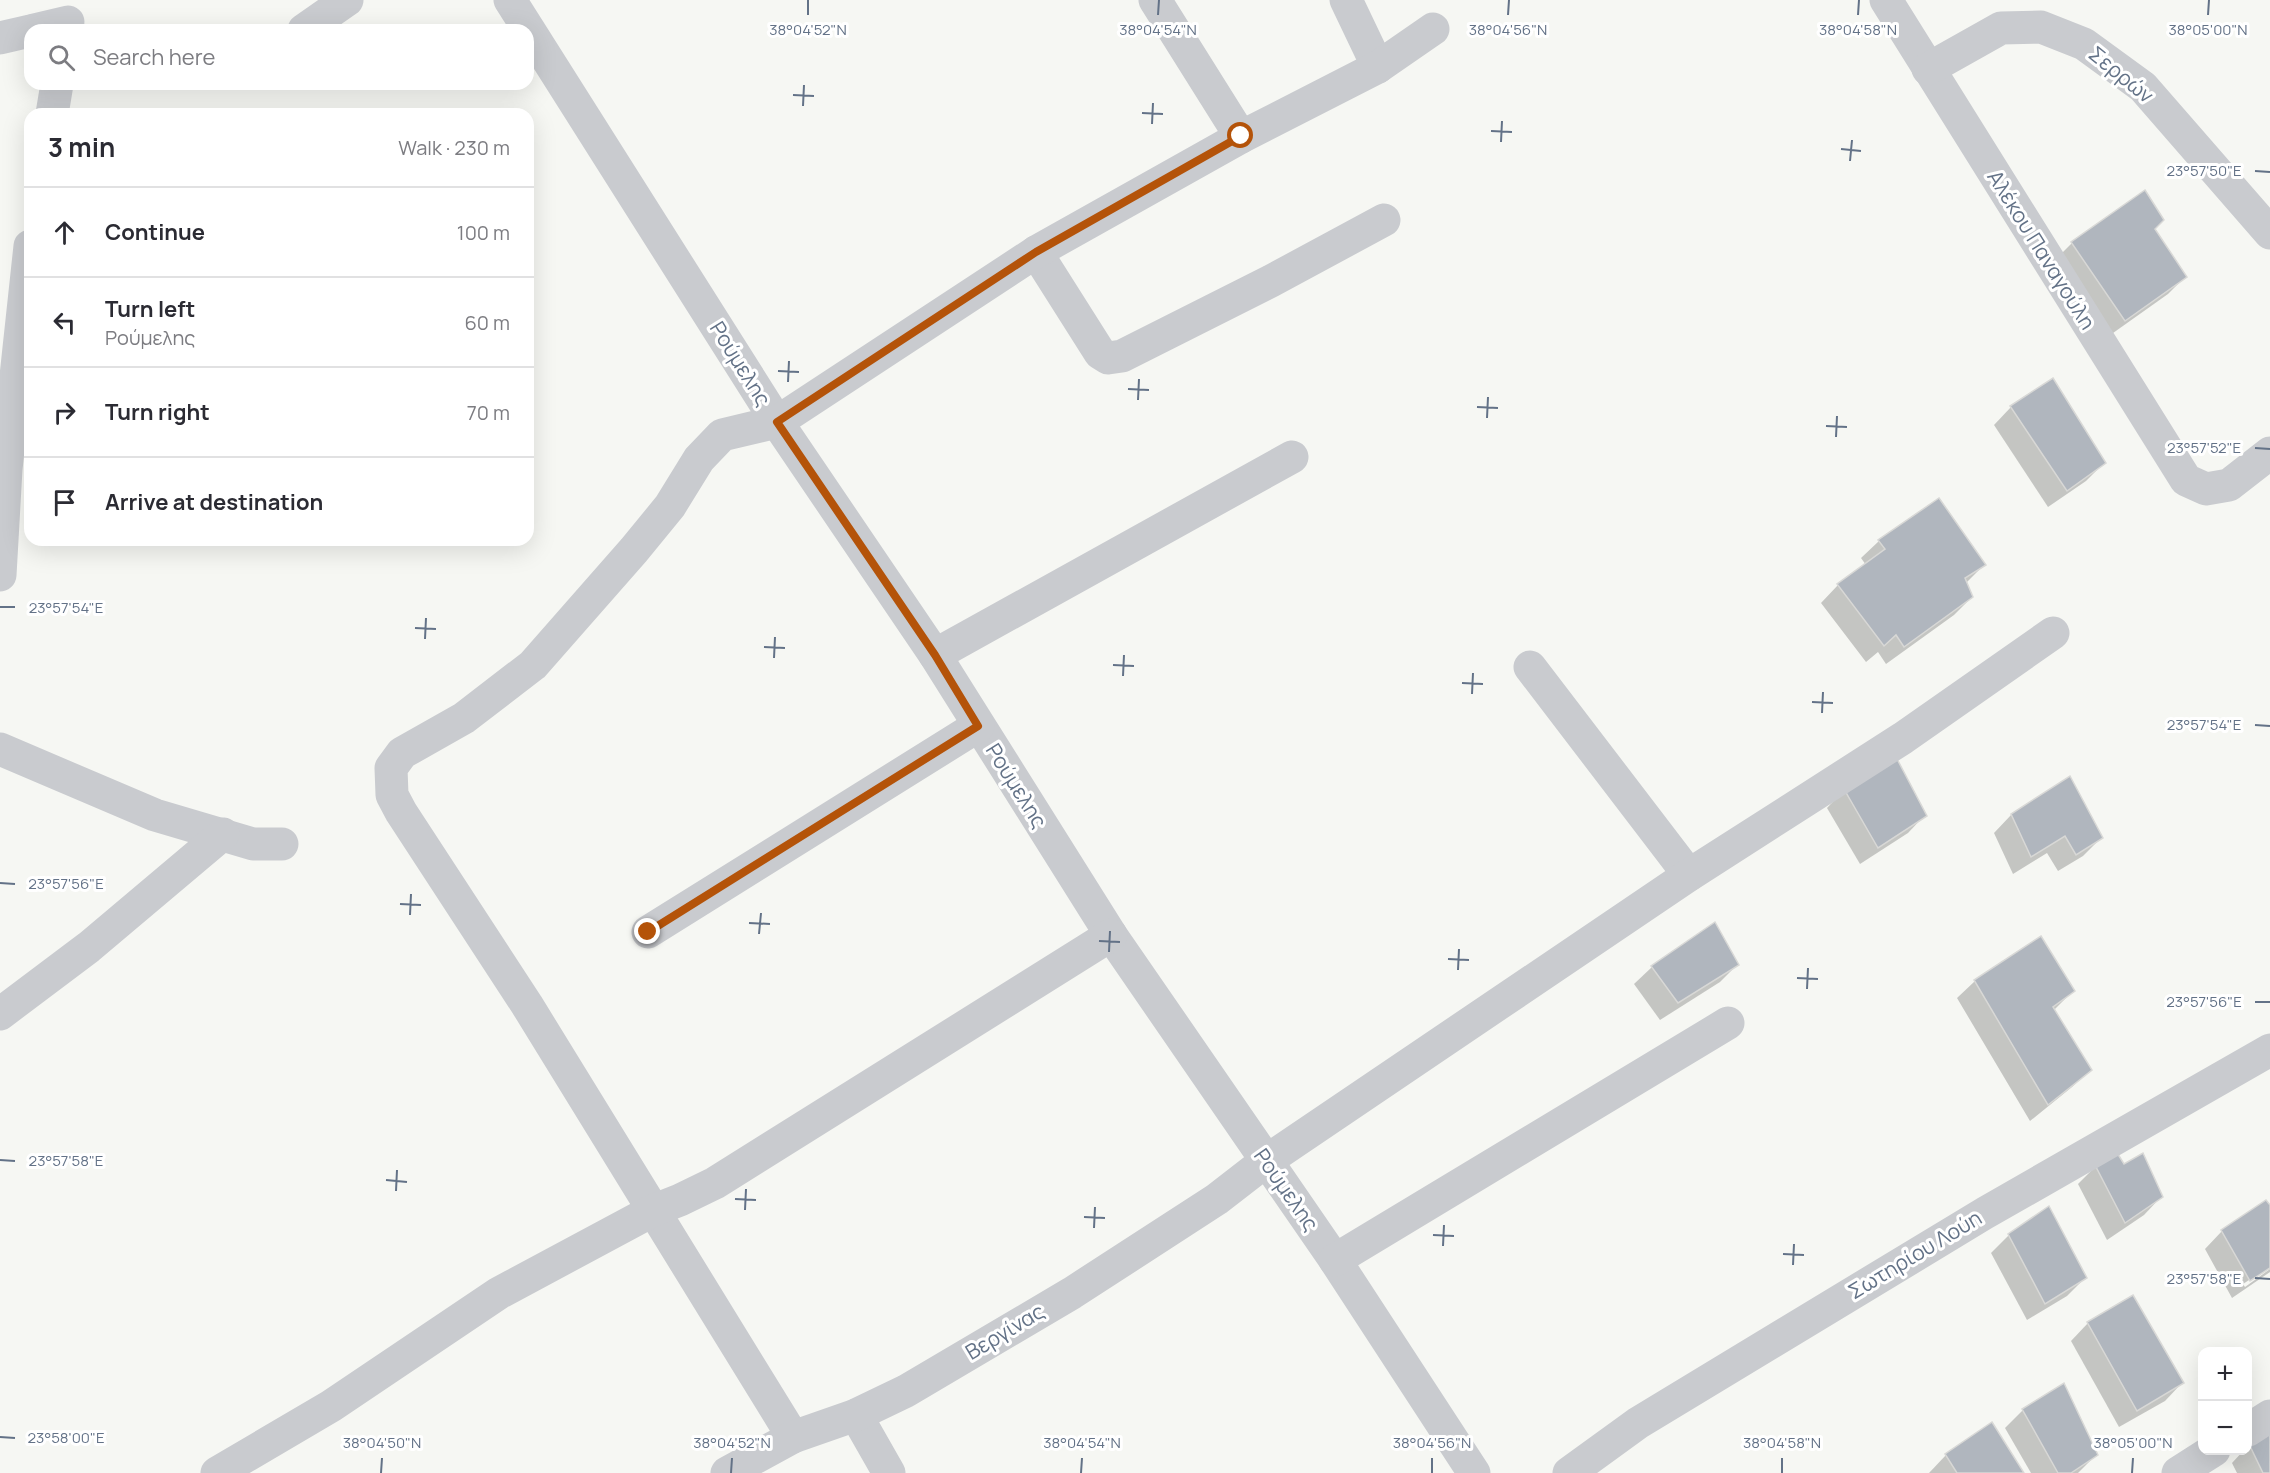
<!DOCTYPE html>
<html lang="en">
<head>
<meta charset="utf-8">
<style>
	:root { --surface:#fff; --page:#f2f2f3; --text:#2b2b33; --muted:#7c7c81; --line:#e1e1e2 }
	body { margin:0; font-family:Manrope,sans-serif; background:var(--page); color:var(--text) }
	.controls { position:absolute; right:18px; bottom:18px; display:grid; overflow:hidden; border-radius:12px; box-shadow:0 6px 24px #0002 }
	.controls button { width:54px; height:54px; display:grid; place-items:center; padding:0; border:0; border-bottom:2px solid var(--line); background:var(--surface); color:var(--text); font:30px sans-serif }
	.stop { position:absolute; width:18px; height:18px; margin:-14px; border:4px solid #b45309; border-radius:50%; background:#fff }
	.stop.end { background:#b45309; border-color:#fff; box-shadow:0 2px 6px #0008 }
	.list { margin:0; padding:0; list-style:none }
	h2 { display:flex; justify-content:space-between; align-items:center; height:78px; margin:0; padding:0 24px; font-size:26px }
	h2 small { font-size:20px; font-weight:400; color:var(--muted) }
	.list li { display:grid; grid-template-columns:39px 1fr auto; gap:18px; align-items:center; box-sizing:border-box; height:90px; padding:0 24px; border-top:2px solid var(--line) }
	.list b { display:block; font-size:22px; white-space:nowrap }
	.list p { margin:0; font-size:20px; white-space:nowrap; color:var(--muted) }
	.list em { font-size:20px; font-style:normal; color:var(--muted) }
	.icon { flex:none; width:33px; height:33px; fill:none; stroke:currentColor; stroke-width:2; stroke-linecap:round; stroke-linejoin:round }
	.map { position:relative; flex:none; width:2270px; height:1473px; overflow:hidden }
	.search { position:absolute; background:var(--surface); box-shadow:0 6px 24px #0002; left:24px; top:24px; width:510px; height:66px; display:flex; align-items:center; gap:15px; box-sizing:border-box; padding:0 21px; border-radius:18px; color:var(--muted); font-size:22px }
	.panel { position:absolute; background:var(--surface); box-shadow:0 6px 24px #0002; left:24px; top:108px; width:510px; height:438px; border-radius:18px }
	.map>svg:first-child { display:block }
	.shadow { fill:#0003 }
	.building { fill:#b0b6be; stroke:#d8d8d6; stroke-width:1.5 }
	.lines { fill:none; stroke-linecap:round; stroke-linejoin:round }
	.minor { stroke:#c9cbcf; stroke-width:33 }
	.route { stroke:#b45309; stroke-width:8 }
	.ticks { fill:none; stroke:#637287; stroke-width:2 }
	.labels { text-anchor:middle; stroke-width:6; stroke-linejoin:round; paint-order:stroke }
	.street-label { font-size:21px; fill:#637287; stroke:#fff }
	.ticks-label { font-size:15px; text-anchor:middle; fill:#637287; stroke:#fff; stroke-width:6; stroke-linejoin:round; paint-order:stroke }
</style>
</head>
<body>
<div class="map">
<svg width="2270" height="1473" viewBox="0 0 2270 1473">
	<rect width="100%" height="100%" fill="#f6f7f3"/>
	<g class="shadow">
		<path d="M2153 229 2185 277 2168 294 2106 338 2054 261 2072 243Z"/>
		<path d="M2011 407 2104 463 2086 481 2048 507 1994 425Z"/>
		<path d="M1879 541 1984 565 1966 583 1972 597 1954 615 1886 664 1878 652 1866 662 1821 603 1838 585 1866 565 1861 558Z"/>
		<path d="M1844 790 1925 815 1908 833 1860 864 1827 808Z"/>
		<path d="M2011 815 2101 838 2083 856 2058 871 2047 853 2013 874 1994 833Z"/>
		<path d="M1737 965 1720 982 1660 1020 1634 984 1652 967Z"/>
		<path d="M1975 981 2073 991 2054 1010 2090 1070 2072 1087 2030 1121 1957 998Z"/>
		<path d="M2096 1166H2123L2161 1197 2144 1215 2107 1240 2078 1184Z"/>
		<path d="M2270 1208V1266L2243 1284 2245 1287 2270 1269V1272L2232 1298 2205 1249 2222 1231Z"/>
		<path d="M2009 1235 2085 1278 2067 1296 2027 1320 1991 1253Z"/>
		<path d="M2088 1323 2182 1383 2165 1401 2119 1427 2071 1341Z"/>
		<path d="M2023 1410 2096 1455 2078 1473H2031L2005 1428Z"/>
		<path d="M2249 1445 2270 1473H2237L2232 1463 2244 1450H2248Z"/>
		<path d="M1946 1455 2022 1473H1929Z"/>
	</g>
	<g class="building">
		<path d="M2145 190 2164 220 2155 229 2187 277 2125 321 2071 242Z"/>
		<path d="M2053 378 2106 463 2067 491 2010 406Z"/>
		<path d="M1939 498 1986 565 1965 578 1973 597 1904 647 1896 635 1884 646 1837 584 1885 549 1878 540Z"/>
		<path d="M1896 757 1927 816 1878 848 1844 789Z"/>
		<path d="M2070 776 2103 838 2076 855 2065 836 2031 857 2011 814Z"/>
		<path d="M1715 922 1739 965 1678 1003 1651 966Z"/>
		<path d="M2041 936 2075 991 2053 1007 2092 1070 2048 1105 1974 980Z"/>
		<path d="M2116 1151 2124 1164 2143 1153 2163 1197 2125 1223 2095 1165Z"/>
		<path d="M2266 1200 2270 1205V1268L2250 1281 2221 1230Z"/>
		<path d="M2049 1206 2087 1278 2045 1304 2008 1234Z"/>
		<path d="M2133 1295 2184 1383 2137 1411 2087 1322Z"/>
		<path d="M2064 1383 2098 1455 2071 1473H2058L2022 1409Z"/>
		<path d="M1992 1422 2024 1473H1957L1945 1454Z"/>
		<path d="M2270 1430V1473H2263L2249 1444Z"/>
	</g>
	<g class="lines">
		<g class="minor">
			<path d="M510 0 777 422 935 655 1111 935 1335 1260 1474 1473"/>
			<path d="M1155 0 1241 137"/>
			<path d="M1346 0 1378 67"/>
			<path d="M1886 0 2186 480 2206 489 2229 485 2270 453"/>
			<path d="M34 30 68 22"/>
			<path d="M304 30 347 0"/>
			<path d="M0 38 30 31"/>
			<path d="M1928 69 2001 28 2041 27 2084 44 2143 87 2270 233"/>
			<path d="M52 114 57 84"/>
			<path d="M1036 252 1100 353 1108 358 1122 356 1271 281 1384 220"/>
			<path d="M0 575 6 469 30 246"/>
			<path d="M935 655 1292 457"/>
			<path d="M1530 667 1689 875"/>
			<path d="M0 749 155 815 253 844H282"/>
			<path d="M648 932 978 726"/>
			<path d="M0 1014 89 947 223 834"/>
			<path d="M1335 1260 1728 1023"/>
			<path d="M856 1415 889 1473"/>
			<path d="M2248 1430 2270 1416"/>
			<path d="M793 1437 527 1005 401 812 392 795 391 768 402 753 464 718 533 665 634 550 670 506 699 459 722 435 777 422 1036 252 1241 137 1378 67 1433 29"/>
			<path d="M217 1473 331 1406 499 1293 652 1211 680 1200 715 1183 1111 935"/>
			<path d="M727 1473 793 1437 856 1415 906 1391 1072 1293 1217 1199 1266 1161 1689 875 1903 738 2053 633"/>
			<path d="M1569 1473 1638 1423 1985 1213 2270 1050"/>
			<path d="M2178 1473 2214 1450"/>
		</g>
	</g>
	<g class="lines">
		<path class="route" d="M648 932 978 726 935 655 777 422 1036 252 1241 136"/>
	</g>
	<path class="ticks" d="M808 15V0M1158 15 1159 0M1508 15 1509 0M1858 15 1859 0M2208 15 2209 0M793 95 814 96M803 106 804 85M1142 113 1163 114M1152 124 1153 103M1491 131 1512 132M1501 142 1502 121M1841 149 1861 151M1850 161 1852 140M2255 171 2270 172M778 371 799 372M788 382 789 361M1128 389 1149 390M1138 400 1139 379M1477 407 1498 408M1487 418 1488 397M1826 426 1847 427M1836 437 1837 416M2255 448 2270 449M0 607H15M415 628 436 629M425 639 426 618M764 647 785 648M774 658 775 637M1113 665 1134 666M1123 676 1124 655M1462 683 1483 684M1472 694 1473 673M1812 702 1833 703M1822 713 1823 692M2255 725 2270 726M0 883 15 884M400 904 421 905M410 915 411 894M749 923 770 924M759 934 761 913M1099 941 1120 942M1109 952 1110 931M1448 959 1469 960M1458 970 1459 949M1797 978 1818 979M1807 989 1808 968M2255 1002H2270M0 1160 15 1161M386 1180 407 1182M396 1191 397 1170M735 1199 756 1200M745 1210 746 1189M1084 1217 1105 1218M1094 1228 1095 1207M1433 1235 1454 1236M1443 1246 1444 1225M1783 1254 1804 1255M1793 1265 1794 1244M2255 1278 2270 1279M0 1437 15 1438M381 1473 382 1458M731 1473 732 1458M1081 1473 1082 1458M1432 1473V1458M1782 1473V1458M2132 1473 2133 1458"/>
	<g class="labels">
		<g class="street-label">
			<text transform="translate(2121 75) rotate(39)" y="7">Σερρών</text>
			<text transform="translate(2041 250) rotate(58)" y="7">Αλέκου Παναγούλη</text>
			<text transform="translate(740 364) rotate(58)" y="7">Ρούμελης</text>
			<text transform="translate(1016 786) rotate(58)" y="7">Ρούμελης</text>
			<text transform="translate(1286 1190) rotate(55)" y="7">Ρούμελης</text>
			<text transform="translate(1915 1255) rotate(-31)" y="7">Σωτηρίου Λούη</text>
			<text transform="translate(1005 1332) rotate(-31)" y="7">Βεργίνας</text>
		</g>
	</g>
	<g class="ticks-label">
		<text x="808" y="35">38°04'52"N</text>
		<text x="1158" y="35">38°04'54"N</text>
		<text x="1508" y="35">38°04'56"N</text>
		<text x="1858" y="35">38°04'58"N</text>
		<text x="2208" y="35">38°05'00"N</text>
		<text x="2204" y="176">23°57'50"E</text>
		<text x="2204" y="453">23°57'52"E</text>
		<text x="66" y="613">23°57'54"E</text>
		<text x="2204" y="730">23°57'54"E</text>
		<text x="66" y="889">23°57'56"E</text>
		<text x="2204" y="1007">23°57'56"E</text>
		<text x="66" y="1166">23°57'58"E</text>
		<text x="2204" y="1284">23°57'58"E</text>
		<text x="66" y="1443">23°58'00"E</text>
		<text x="382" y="1448">38°04'50"N</text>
		<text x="732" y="1448">38°04'52"N</text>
		<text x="1082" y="1448">38°04'54"N</text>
		<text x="1432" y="1448">38°04'56"N</text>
		<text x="1782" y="1448">38°04'58"N</text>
		<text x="2133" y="1448">38°05'00"N</text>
	</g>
</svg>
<div class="controls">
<button>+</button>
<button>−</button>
</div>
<div class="stop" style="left:1241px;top:136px"></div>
<div class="stop end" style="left:648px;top:932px"></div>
<div class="search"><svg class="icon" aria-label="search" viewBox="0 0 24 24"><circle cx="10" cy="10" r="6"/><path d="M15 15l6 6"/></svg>Search here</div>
<section class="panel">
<h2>3 min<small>Walk · 230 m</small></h2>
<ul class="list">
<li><svg class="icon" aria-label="ahead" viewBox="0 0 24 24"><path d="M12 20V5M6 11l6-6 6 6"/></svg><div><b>Continue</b></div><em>100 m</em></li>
<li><svg class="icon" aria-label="left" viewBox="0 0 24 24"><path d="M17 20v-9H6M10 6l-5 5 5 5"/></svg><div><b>Turn left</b><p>Ρούμελης</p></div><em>60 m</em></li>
<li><svg class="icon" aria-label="right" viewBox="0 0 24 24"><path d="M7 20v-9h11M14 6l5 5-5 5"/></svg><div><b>Turn right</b></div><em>70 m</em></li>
<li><svg class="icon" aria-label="arrive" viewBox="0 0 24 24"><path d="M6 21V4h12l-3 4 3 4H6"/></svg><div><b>Arrive at destination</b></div></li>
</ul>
</section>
</div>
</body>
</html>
